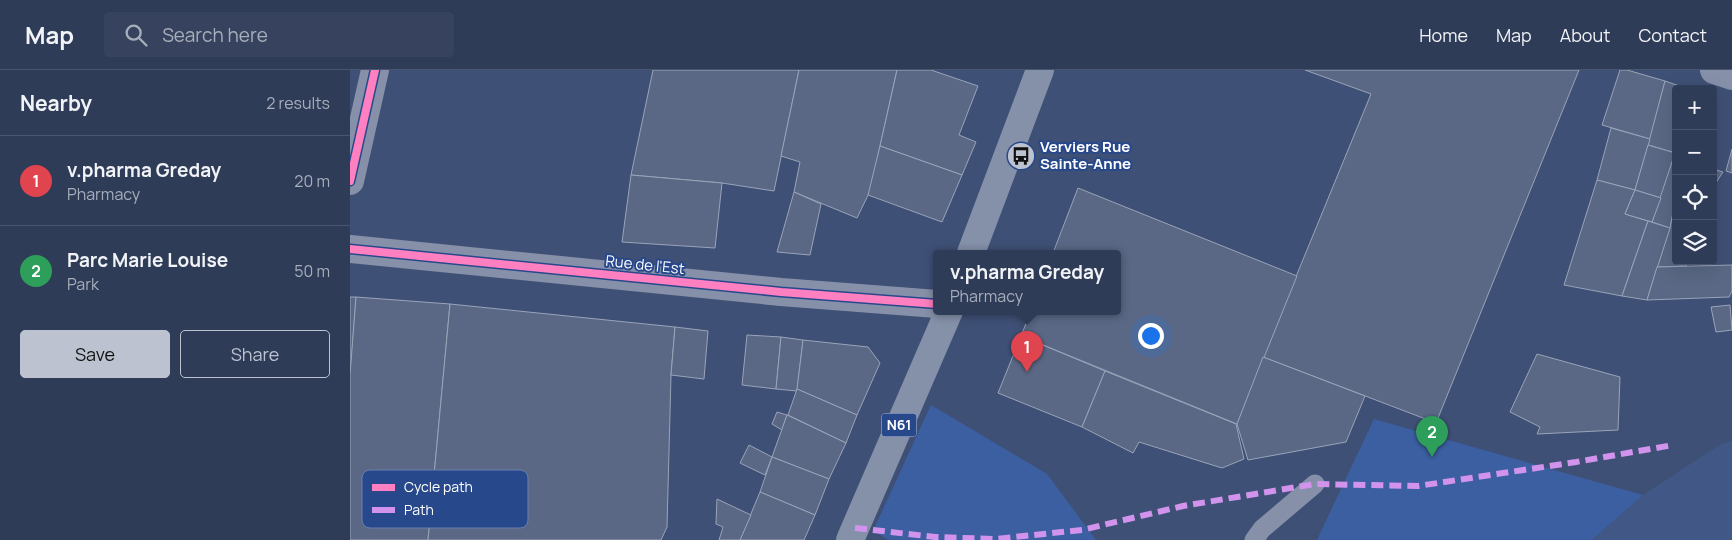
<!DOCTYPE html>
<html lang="en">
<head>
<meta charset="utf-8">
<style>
	:root { --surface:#2f3c58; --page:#37435e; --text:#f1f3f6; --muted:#a7adba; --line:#4a566e; --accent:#bcc2cf }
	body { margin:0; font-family:Manrope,sans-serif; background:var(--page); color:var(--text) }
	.controls { position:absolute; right:15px; top:15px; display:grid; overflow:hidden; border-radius:5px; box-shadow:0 5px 20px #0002 }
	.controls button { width:45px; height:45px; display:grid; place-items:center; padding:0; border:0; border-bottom:1px solid var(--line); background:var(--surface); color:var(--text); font:25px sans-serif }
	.you { position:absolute; left:800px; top:265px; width:18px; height:18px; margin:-12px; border:4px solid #fff; border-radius:50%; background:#1a73e8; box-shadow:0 0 0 8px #1a73e833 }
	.badge { display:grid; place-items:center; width:32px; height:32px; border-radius:50%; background:var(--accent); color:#fff; font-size:16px; font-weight:700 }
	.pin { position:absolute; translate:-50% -41px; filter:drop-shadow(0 1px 2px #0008) }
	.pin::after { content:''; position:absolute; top:26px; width:18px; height:15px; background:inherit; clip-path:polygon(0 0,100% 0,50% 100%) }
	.popup { position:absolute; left:583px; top:180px; width:188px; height:65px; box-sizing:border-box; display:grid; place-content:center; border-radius:5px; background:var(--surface); filter:drop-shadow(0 1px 4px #0005); font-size:16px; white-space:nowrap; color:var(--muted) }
	.popup b { font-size:19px; color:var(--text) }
	.popup::after { content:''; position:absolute; left:50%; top:100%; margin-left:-10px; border:10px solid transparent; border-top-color:var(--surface) }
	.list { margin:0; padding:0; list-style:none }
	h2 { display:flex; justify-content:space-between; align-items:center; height:65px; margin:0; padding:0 20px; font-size:21px }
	h2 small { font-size:16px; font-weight:400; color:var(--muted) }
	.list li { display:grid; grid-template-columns:32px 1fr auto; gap:15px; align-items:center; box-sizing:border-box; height:90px; padding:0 20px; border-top:1px solid var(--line) }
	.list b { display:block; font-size:19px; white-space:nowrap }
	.list p { margin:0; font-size:16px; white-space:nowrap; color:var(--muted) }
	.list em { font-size:16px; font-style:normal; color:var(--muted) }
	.actions { display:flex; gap:10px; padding:15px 20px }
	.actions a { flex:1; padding:11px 0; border:1px solid var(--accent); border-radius:5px; text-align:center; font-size:18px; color:var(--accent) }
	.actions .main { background:var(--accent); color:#111 }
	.icon { flex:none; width:28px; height:28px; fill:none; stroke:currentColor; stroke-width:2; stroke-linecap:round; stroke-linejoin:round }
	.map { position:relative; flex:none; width:1382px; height:470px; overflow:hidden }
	header { display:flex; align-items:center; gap:30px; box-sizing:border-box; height:70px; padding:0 25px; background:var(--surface); border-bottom:1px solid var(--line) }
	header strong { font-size:24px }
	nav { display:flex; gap:28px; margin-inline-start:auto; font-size:18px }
	.search { width:350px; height:45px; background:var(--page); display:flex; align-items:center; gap:12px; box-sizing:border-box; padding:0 18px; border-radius:5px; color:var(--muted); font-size:19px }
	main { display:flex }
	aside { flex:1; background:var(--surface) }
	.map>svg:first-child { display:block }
	.green { fill:#3c5fa1 }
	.water { fill:#415887 }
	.building { fill:#5a6885; stroke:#9aa4b9 }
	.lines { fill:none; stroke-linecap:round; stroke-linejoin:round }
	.lane { stroke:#8691a9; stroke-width:19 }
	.street { stroke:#8691a9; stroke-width:28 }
	.primary { stroke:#8590a9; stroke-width:28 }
	.quiet { stroke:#d193ec; stroke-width:6; stroke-dasharray:12 6; stroke-linecap:butt }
	.cycleway-casing { stroke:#28488c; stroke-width:11 }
	.cycleway { stroke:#ff80c0; stroke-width:8 }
	.labels { text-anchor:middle; stroke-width:4; stroke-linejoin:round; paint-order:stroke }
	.shield { fill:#28488c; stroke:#bec8dc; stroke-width:1 }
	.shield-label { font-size:14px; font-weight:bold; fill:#fff }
	.poi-label { font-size:15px; font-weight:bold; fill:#fff; stroke:#28488c; text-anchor:start }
	.street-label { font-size:15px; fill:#fff; stroke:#28488c }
	.key { fill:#28488c; stroke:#687fae; stroke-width:1 }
	.key-label { font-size:14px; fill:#fff }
</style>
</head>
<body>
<header>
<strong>Map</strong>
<div class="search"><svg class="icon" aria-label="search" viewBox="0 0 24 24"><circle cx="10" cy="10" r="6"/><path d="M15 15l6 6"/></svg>Search here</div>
<nav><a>Home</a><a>Map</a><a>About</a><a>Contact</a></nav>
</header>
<main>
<aside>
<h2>Nearby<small>2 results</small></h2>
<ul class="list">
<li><span class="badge" style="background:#e0444e">1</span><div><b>v.pharma Greday</b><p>Pharmacy</p></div><em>20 m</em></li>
<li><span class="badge" style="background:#2e9e5b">2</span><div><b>Parc Marie Louise</b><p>Park</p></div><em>50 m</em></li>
</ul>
<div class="actions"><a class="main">Save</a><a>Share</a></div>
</aside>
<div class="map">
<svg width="1382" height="470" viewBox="0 0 1382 470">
	<rect width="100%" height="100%" fill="#3f5076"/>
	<g class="green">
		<path d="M581 335 697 404 746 470H539L523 461Z"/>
		<path d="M1024 349 1293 425 1242 470H967Z"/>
	</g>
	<path class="water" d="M1382 371V470H1242L1293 425 1371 374Z"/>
	<g class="building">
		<path d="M303 0H449L424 121 372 113 281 105Z"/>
		<path d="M449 0H547L520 121 507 148 444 122 450 92 431 86Z"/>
		<path d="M547 0H581L628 16 609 65 626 72 612 105 530 76Z"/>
		<path d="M955 0H1229L1086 353 913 287 1021 24Z"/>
		<path d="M1270 0H1277L1315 11 1300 69 1252 55Z"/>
		<path d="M1315 11 1338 19H1326V83L1298 75Z"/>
		<path d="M1261 58 1300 69 1285 120 1247 110Z"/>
		<path d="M1298 75 1325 83 1311 128 1285 120Z"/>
		<path d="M530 76 612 105 592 152 518 125Z"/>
		<path d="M1382 79V103L1376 101Z"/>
		<path d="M1325 83 1326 128 1320 158 1302 152Z"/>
		<path d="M1363 99 1373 102 1363 117Z"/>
		<path d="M281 105 372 113 365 178 272 172Z"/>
		<path d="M1247 110 1285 120 1275 144 1298 151 1272 226 1214 215Z"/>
		<path d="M728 118 947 206 887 354 671 266 681 241H767V183H703Z"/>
		<path d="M1285 120 1311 128 1302 152 1275 144Z"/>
		<path d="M444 122 471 134 460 185 427 182Z"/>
		<path d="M1326 128V191H1338L1336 196 1307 197 1320 158Z"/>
		<path d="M1298 151 1320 158 1297 230 1272 226Z"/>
		<path d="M1382 195V221L1379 227 1297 230 1307 197Z"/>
		<path d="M0 227H6L1 297H0Z"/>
		<path d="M6 227 100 234 78 470H0V305Z"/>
		<path d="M100 234 325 257 321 305 317 457 311 470H78Z"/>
		<path d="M1380 235 1382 260 1366 262 1361 237Z"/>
		<path d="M325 257 358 261 354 309 321 305Z"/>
		<path d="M397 265 431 267 426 319 392 315Z"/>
		<path d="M671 266 755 301 732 357 648 323Z"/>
		<path d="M431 267 453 270 447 321 426 319Z"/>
		<path d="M453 270 518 277 530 293 507 345 447 319Z"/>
		<path d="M1187 284 1270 307 1268 360 1187 364 1190 357 1160 342Z"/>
		<path d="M913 287 1015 326 996 372 898 390 887 354Z"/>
		<path d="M755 301 886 354 894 389 872 398 789 372 783 383 732 357Z"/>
		<path d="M447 319 507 345 496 373 438 345Z"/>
		<path d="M427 342 437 345 432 360 422 354Z"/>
		<path d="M437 345 496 373 479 409 422 387Z"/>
		<path d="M399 375 422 387 415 405 390 393Z"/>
		<path d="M422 387 479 409 465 445 410 422Z"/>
		<path d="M410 422 465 445 454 470H390Z"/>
		<path d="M367 429 401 445 390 470H369L373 457 366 454Z"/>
	</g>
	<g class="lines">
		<path class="lane" d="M904 470 912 459 965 414"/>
		<g class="street">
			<path d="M1364 0 1382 6"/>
			<path d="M0 111 25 0"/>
			<path d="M0 179 431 222 587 234"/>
		</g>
		<g class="primary">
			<path d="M621 183 690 0"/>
			<path d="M500 470 599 241"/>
		</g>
		<path class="quiet" d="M505 458 585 467 645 469 732 460 833 436 965 414 1068 416 1226 392 1323 375"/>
		<defs>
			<g id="cycleway">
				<path d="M0 111 25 0"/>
				<path d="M0 179 431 222 587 234"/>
			</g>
		</defs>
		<use href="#cycleway" class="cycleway-casing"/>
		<use href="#cycleway" class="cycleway"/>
	</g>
	<defs>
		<symbol id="bus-disc" viewBox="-11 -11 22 22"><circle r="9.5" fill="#bcc2cf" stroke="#28488c"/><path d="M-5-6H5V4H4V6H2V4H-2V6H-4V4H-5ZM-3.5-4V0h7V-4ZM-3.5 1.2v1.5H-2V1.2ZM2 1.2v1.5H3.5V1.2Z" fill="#111"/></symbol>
	</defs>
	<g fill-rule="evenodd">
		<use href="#bus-disc" x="655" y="70" width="32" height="32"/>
	</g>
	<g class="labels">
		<rect class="shield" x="531.5" y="343.5" width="35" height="23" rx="4"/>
		<g class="shield-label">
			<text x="549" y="360">N61</text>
		</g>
		<g class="poi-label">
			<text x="690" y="82">Verviers Rue<tspan x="690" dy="17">Sainte-Anne</tspan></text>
		</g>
		<g class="street-label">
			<text transform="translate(295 195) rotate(6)" y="5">Rue de l'Est</text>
		</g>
	</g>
	<rect x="12" y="400" width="166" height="58" rx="8" class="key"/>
	<rect x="22" y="414" width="23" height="7" fill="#ff80c0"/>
	<rect x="22" y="437" width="23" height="6" fill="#d193ec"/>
	<g class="key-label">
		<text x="54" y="422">Cycle path</text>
		<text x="54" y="445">Path</text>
	</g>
</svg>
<div class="controls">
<button>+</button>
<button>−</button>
<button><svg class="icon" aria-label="locate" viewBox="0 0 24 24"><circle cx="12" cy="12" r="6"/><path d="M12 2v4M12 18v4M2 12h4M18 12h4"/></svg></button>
<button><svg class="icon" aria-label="layers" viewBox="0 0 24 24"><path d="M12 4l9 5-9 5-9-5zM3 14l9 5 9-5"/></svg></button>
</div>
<div class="you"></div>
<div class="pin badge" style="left:677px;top:302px;background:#e0444e">1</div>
<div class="popup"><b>v.pharma Greday</b>Pharmacy</div>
<div class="pin badge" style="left:1082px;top:387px;background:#2e9e5b">2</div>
</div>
</main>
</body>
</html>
